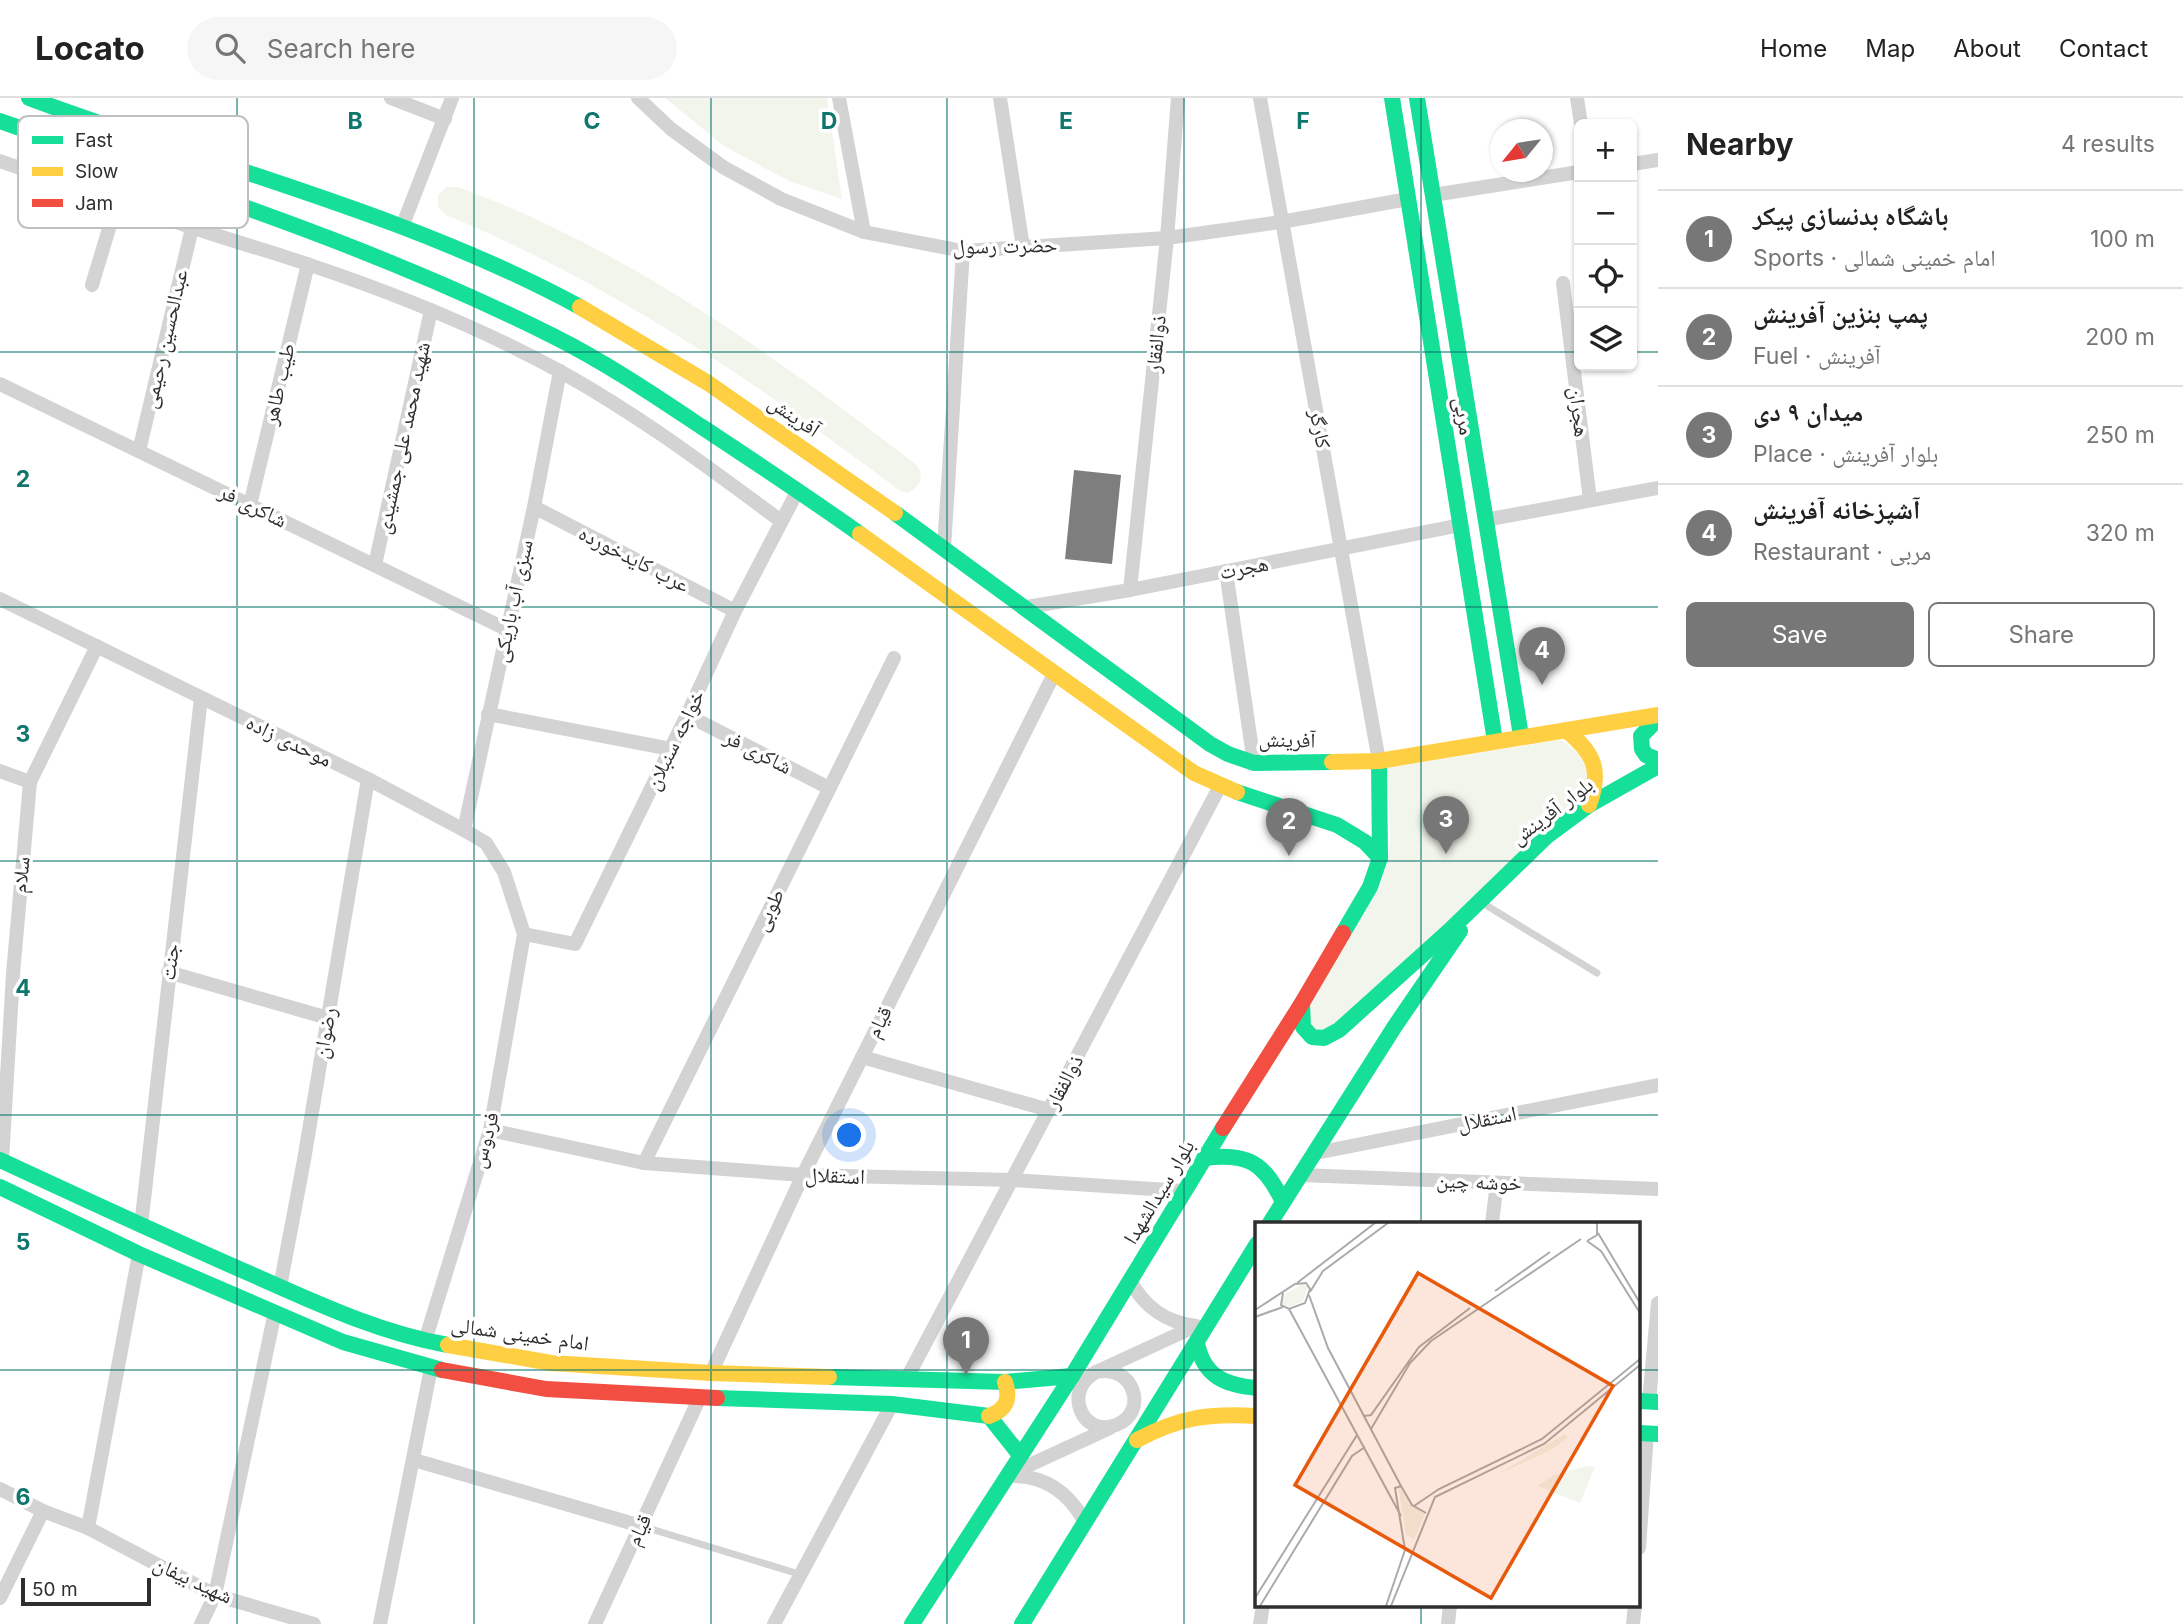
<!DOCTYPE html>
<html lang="en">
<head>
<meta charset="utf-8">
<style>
	:root { --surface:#fff; --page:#f6f6f6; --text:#222; --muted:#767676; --line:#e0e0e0; --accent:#777 }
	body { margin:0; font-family:Inter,"Noto Naskh Arabic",sans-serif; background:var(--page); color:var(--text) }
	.controls { position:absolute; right:21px; top:21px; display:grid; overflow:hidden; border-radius:10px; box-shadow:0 2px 5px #0004 }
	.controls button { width:63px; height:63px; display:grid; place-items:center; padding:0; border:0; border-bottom:2px solid var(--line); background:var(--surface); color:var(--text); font:35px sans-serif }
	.compass { position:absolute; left:1490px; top:21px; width:63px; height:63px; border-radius:50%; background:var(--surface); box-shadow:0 2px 5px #0004; rotate:240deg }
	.scale { position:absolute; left:21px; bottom:18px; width:130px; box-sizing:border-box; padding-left:7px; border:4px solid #2e2e2e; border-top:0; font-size:19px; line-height:24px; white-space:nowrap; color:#2e2e2e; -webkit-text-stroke:5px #fff; paint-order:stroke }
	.you { position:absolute; left:850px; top:1038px; width:24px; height:24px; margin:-18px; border:5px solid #fff; border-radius:50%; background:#1a73e8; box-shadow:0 0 0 10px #1a73e833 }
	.badge { display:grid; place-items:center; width:46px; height:46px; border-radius:50%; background:var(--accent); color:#fff; font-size:23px; font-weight:700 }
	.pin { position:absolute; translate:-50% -58px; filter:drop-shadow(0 2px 4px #0008) }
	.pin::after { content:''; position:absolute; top:37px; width:24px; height:21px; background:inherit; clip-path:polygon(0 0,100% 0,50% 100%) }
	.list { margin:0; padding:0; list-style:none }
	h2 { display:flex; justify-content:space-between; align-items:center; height:91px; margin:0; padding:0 28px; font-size:30px }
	h2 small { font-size:23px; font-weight:400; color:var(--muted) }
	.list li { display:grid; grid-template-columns:46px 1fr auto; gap:21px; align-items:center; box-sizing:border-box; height:98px; padding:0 28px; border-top:2px solid var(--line) }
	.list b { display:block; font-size:26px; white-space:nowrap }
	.list p { margin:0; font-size:23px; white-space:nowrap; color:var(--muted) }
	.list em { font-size:23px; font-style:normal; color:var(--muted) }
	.actions { display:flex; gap:14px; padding:21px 28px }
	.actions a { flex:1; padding:16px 0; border:2px solid var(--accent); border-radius:10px; text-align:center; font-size:24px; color:var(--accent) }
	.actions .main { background:var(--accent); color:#fff }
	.icon { flex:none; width:38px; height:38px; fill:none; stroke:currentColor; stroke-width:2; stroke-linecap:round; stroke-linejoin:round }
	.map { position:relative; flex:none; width:1658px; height:1526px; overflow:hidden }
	header { display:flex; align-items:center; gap:42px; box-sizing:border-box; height:98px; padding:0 35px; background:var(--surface); border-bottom:2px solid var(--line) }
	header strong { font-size:33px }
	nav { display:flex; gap:38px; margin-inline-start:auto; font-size:24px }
	.search { width:490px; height:63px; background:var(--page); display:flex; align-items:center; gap:18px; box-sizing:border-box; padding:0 24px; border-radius:38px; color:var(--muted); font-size:26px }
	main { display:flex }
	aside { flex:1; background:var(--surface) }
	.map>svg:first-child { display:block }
	.green { fill:#f2f5eb }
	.building { fill:#7e7e7e }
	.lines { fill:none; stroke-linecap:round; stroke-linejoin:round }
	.lane { stroke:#d3d3d3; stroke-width:7 }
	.street { stroke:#d3d3d3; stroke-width:14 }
	.fast { stroke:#16e098; stroke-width:16 }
	.slow { stroke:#ffcf43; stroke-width:16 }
	.jam { stroke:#f24e42; stroke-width:16 }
	.grid { fill:none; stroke:#0f766e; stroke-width:2; stroke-opacity:0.55 }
	.labels { text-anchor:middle; stroke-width:7; stroke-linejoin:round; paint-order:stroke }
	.street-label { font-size:21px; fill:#2e2e2e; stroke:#fff }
	.inset-road { fill:none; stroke:#ababab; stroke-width:2 }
	.view { fill:#e8590c; fill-opacity:0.15; stroke:#e8590c; stroke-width:3.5 }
	.inset-edge { fill:none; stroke:#2e2e2e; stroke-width:3.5 }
	.key { fill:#fff; stroke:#c0c0c0; stroke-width:2 }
	.key-label { font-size:19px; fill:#2e2e2e }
	.grid-label { font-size:23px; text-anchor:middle; font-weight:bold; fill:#0f766e; stroke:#fff; stroke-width:7; stroke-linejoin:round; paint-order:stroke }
</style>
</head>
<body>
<header>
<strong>Locato</strong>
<div class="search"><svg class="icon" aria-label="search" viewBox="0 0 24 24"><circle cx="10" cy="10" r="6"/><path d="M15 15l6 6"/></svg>Search here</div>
<nav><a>Home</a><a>Map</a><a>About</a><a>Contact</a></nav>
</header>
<main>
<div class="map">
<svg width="1658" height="1526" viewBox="0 0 1658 1526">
	<rect width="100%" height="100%" fill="#fff"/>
	<g class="green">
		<path d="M665 0H827L842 101 789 83 724 48Z"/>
		<path d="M447 89H458C628 151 776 259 918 368 924 381 920 390 907 395L899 392C757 285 611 185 446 117L438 109V97Z"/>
		<path d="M1560 642C1590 658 1595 683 1574 709L1333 929 1316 932 1309 927 1310 904 1366 814 1381 787 1388 764 1390 738 1387 670Z"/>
	</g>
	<path class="building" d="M1074 372 1121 377 1112 466 1065 461Z"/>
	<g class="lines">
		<g class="lane">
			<path d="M1481 804 1597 875"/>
			<path d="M641 1428 799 1476"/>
		</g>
		<g class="street">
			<path d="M391 0 445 21"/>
			<path d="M638 0 671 31 723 69 781 101 864 134 963 153 1167 140 1281 124 1408 101"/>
			<path d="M839 0 864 134"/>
			<path d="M1000 0 1023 149"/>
			<path d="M1260 0 1379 663"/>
			<path d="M1577 0 1581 26"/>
			<path d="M0 63C64 85 127 108 191 129 229 142 269 153 307 166 394 195 481 230 561 274 639 317 709 370 781 423"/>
			<path d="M1632 66 1658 62"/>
			<path d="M1433 97 1579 74"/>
			<path d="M402 129 452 0"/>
			<path d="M1563 185 1590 402"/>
			<path d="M92 187 117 104"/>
			<path d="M0 286 506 531"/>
			<path d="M139 353 192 130"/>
			<path d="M250 407 308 166"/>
			<path d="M534 409 735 513"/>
			<path d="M1485 422 1658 390"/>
			<path d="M944 450 963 153"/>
			<path d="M375 467 431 212"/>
			<path d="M1226 473 1254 665"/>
			<path d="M1130 492 1167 140 1178 0"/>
			<path d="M0 501 368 681 464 732 486 745 504 774 524 836 490 1032 425 1243"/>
			<path d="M1027 509 1130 492 1461 427"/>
			<path d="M488 616 671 651"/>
			<path d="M687 617 829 690"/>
			<path d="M0 673 30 684"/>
			<path d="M464 732 534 409 560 273"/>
			<path d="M524 836 575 846 687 617 735 513 798 392"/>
			<path d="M168 874 328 920"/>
			<path d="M862 959 1049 1012"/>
			<path d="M490 1032 644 1065 803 1077 1012 1082 1184 1093"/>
			<path d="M1316 1055 1658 987"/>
			<path d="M2 1063 13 876 30 684 97 548"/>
			<path d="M644 1065 894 560"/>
			<path d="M1301 1077 1658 1091"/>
			<path d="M1492 1125 1497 1085"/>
			<path d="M141 1128 201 600"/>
			<path d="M1130 1182C1144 1209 1165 1224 1196 1228"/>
			<path d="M280 1189 304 1062 368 681"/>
			<path d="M1096 1274C1133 1265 1150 1314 1116 1327 1082 1340 1062 1292 1096 1274L1196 1228"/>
			<path d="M711 1275 803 1077 1054 576"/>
			<path d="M907 1280 1220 688"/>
			<path d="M1649 1304 1658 1205"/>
			<path d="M414 1362 641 1428"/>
			<path d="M1008 1377 1110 1330"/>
			<path d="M1011 1378C1046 1378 1068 1394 1085 1424"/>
			<path d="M0 1391 43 1413 88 1430 215 1497 314 1526"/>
			<path d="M88 1430 139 1156"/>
			<path d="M1639 1450 1647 1335"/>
			<path d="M0 1500 43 1413"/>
			<path d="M201 1526 215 1497 275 1214"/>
			<path d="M380 1526 431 1270"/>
			<path d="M595 1526 700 1299"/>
			<path d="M774 1526 892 1306"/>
			<path d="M1260 1526 1263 1507"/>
			<path d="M1448 1526 1450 1507"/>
			<path d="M1633 1526 1635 1507"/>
		</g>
		<g class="fast">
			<path d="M29 0C211 68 409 116 580 209"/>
			<path d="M1392 0 1495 643"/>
			<path d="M1417 0 1521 638"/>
			<path d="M0 23C186 89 376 149 553 238 605 264 654 297 702 329 755 364 808 399 860 436"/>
			<path d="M895 415 1210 646 1228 656 1254 665 1332 664"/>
			<path d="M1658 621 1641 638 1642 651 1646 657 1658 662"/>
			<path d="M1237 694 1337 727 1365 744 1380 760"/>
			<path d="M1343 835 1370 789 1380 760 1379 663"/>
			<path d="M1302 905 1303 929 1312 939 1324 940 1339 932 1449 833 1547 738 1589 707 1658 668"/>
			<path d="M1204 1060C1248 1055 1264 1064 1283 1104"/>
			<path d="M0 1062C84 1101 168 1140 253 1177 316 1205 380 1235 448 1247"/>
			<path d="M0 1089 139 1156 343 1244 442 1272"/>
			<path d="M1270 1125 1395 928 1460 833"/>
			<path d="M1197 1245C1204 1279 1225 1287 1257 1290"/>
			<path d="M829 1279 1005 1284 1072 1278"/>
			<path d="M717 1300 892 1306 989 1318 1020 1357"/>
			<path d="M1639 1303 1658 1304"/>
			<path d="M1639 1335 1658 1336"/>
			<path d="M912 1526 1072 1278 1223 1030"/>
			<path d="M1022 1526 1257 1146"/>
		</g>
		<g class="slow">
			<path d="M580 209 708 285 895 415"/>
			<path d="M860 436 1194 675 1237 694"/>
			<path d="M1566 632C1594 655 1602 672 1589 707"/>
			<path d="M1332 664 1379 663 1658 617"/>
			<path d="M448 1247 551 1265 711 1275 829 1279"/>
			<path d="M989 1318C1006 1312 1011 1301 1005 1284"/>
			<path d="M1137 1342C1180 1319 1209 1315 1257 1318"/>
		</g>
		<g class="jam">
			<path d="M1223 1030 1302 905 1343 835"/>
			<path d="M442 1272 546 1291 717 1300"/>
		</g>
	</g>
	<path class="grid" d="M237 0V1526M474 0V1526M711 0V1526M947 0V1526M1184 0V1526M1421 0V1125M0 254H1579M1632 254H1658M0 509H1658M0 763H1658M0 1017H1658M0 1272H1257M1639 1272H1658M1421 1507V1526"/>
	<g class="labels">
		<g class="street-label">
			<text transform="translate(1005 148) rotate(-1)" y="7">حضرت رسول</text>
			<text transform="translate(165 241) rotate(-77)" y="7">عبدالحسین رحیمی</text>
			<text transform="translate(1156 246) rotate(-84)" y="7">ذوالفقار</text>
			<text transform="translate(279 286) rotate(-77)" y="7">طیب طاهر</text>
			<text transform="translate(1579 314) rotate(83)" y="7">هجران</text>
			<text transform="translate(794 318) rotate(34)" y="7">آفرینش</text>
			<text transform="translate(1464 318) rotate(81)" y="7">مربی</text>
			<text transform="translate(1320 331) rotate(79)" y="7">کارگر</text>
			<text transform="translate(403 340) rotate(-78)" y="7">شهید محمد علی جمشیدی</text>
			<text transform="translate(253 408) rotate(26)" y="7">شاکری فر</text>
			<text transform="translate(634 461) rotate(27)" y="7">عرب کایدخورده</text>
			<text transform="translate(1244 470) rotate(-11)" y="7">هجرت</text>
			<text transform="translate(513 503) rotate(-78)" y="7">سبزی آب باریکی</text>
			<text transform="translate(675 642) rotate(-64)" y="7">خواجه سنبلان</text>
			<text transform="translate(1287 642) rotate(1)" y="7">آفرینش</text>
			<text transform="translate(289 643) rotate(26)" y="7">موحدی زاده</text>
			<text transform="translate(758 654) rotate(27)" y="7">شاکری فر</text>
			<text transform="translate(1552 713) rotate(-37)" y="7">بلوار آفرینش</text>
			<text transform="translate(21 777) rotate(-85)" y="7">سلام</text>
			<text transform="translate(769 812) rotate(-64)" y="7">طوبی</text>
			<text transform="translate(170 864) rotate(-83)" y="7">جنت</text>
			<text transform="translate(879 924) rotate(-63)" y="7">قیام</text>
			<text transform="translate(325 935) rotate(-80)" y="7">رضوان</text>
			<text transform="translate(1064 984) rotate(-62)" y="7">ذوالفقار</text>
			<text transform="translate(1487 1021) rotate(-11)" y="7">استقلال</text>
			<text transform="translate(485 1042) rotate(-75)" y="7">فردوس</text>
			<text transform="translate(835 1078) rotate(2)" y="7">استقلال</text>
			<text transform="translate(1479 1084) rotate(2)" y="7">خوشه چین</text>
			<text transform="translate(1159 1094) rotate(-59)" y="7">بلوار سیدالشهدا</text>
			<text transform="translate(520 1236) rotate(8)" y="7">امام خمینی شمالی</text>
			<text transform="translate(639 1432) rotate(-65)" y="7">قیام</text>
			<text transform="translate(193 1482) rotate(25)" y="7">شهید بیفان</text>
		</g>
	</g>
	<g transform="translate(1255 1124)">
		<rect width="385" height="385" fill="#fff"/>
		<path d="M48 62 53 65 48 79 34 85 27 82 30 72ZM310 212 313 216 294 229 241 253ZM331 244 340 245 325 281 283 264 299 253ZM143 263 155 282 170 292 159 317 151 313Z" fill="#f2f5eb"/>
		<path class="inset-road" d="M343 11 385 81M332 19 346 29 385 91M332 19 342 13V1M42 61 120 1M240 69 295 30M55 70 68 49 133 1M54 73 73 126 146 264 157 283 171 291M34 87 146 294M0 88 40 62 51 61 55 67 50 81 34 87 26 83 28 71M0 95 28 85M109 194 116 193 164 125 215 86M116 207 155 141 176 119 326 17M159 284 184 267 287 217 385 137M0 376 102 213M5 384 97 234 110 225M131 384 150 328 140 266 146 264M136 384 180 275 289 222 385 143"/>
		<path class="view" d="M163 51 358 164 236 376 40 263Z"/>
		<rect width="385" height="385" class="inset-edge"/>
	</g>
	<rect x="18" y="18" width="230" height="112" rx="10" class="key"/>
	<rect x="32" y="38" width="31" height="8" fill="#16e098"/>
	<rect x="32" y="69" width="31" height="9" fill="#ffcf43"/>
	<rect x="32" y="101" width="31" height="8" fill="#f24e42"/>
	<g class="key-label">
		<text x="75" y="49">Fast</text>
		<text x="75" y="80">Slow</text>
		<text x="75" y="112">Jam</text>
	</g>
	<g class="grid-label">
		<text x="355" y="31">B</text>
		<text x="592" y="31">C</text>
		<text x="829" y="31">D</text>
		<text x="1066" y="31">E</text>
		<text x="1303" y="31">F</text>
		<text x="23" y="389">2</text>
		<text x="23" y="644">3</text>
		<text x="23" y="898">4</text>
		<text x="23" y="1152">5</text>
		<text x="23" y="1407">6</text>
	</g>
</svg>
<div class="controls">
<button>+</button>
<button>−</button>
<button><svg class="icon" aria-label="locate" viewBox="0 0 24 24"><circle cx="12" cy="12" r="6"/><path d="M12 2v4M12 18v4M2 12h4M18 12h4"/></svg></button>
<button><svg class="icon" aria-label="layers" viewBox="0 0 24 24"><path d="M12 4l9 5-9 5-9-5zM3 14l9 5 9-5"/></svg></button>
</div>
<svg class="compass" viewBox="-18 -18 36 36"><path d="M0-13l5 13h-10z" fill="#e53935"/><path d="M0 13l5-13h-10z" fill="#767676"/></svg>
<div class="scale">50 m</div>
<div class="you"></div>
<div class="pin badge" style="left:966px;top:1277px">1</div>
<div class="pin badge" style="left:1289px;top:758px">2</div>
<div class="pin badge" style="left:1446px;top:756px">3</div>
<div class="pin badge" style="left:1542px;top:587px">4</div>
</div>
<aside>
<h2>Nearby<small>4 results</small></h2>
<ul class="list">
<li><span class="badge">1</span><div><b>باشگاه بدنسازی پیکر</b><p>Sports · امام خمینی شمالی</p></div><em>100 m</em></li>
<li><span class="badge">2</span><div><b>پمپ بنزین آفرینش</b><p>Fuel · آفرینش</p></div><em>200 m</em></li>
<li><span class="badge">3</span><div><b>میدان ۹ دی</b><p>Place · بلوار آفرینش</p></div><em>250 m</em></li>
<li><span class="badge">4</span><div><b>آشپزخانه آفرینش</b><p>Restaurant · مربی</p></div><em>320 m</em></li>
</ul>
<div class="actions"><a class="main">Save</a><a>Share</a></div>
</aside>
</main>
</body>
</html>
